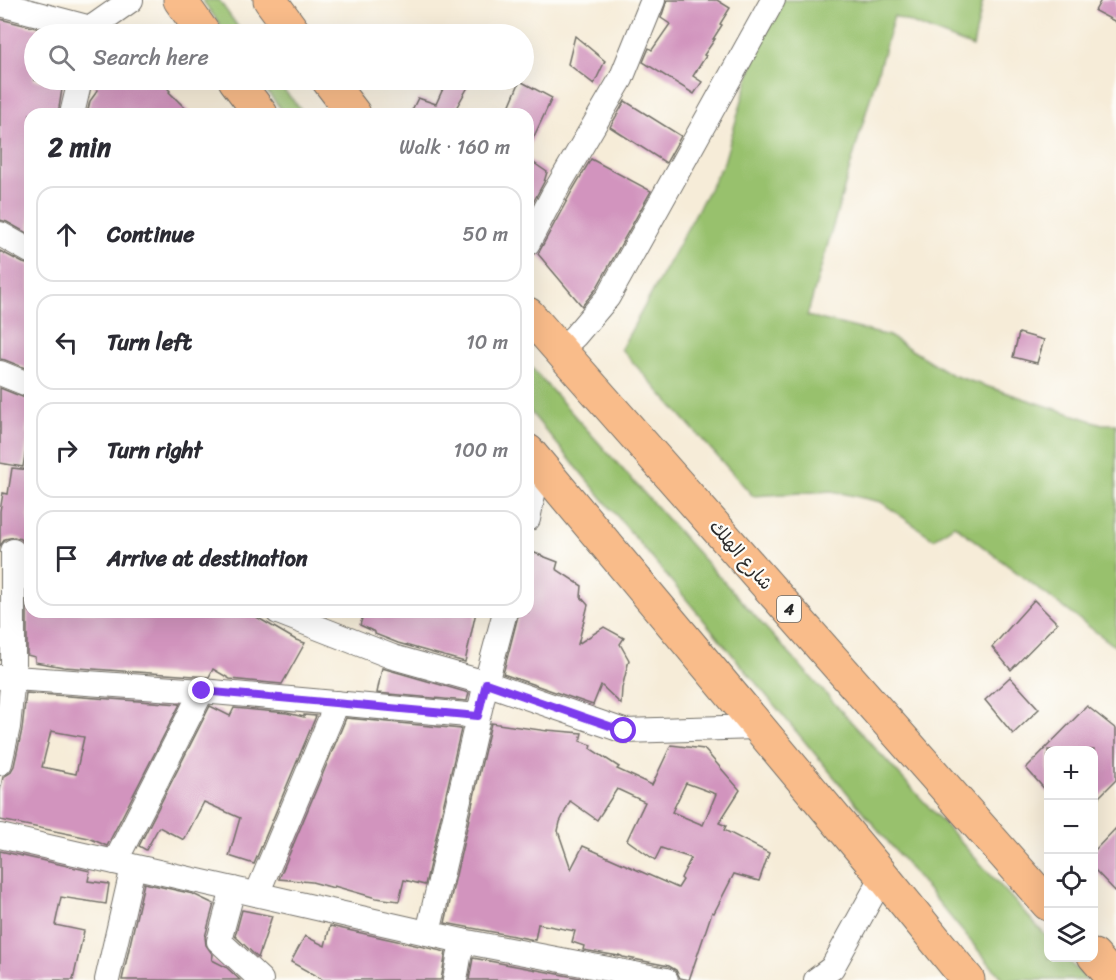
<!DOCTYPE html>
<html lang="en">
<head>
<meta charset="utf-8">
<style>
	:root { --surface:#fff; --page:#f2f2f3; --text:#2b2b33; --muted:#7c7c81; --line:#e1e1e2 }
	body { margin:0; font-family:Sriracha,"Playpen Sans Arabic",sans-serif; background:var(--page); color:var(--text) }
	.controls { position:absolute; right:18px; bottom:18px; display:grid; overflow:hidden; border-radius:12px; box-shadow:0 6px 24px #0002 }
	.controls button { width:54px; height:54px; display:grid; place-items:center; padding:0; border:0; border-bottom:2px solid var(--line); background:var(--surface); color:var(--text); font:30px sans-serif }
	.stop { position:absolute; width:18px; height:18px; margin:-14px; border:4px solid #7c3aed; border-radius:50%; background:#fff }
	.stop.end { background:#7c3aed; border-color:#fff; box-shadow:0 2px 6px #0008 }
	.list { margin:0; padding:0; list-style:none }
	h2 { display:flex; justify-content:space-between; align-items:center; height:78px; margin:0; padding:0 24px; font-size:26px }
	h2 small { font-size:20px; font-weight:400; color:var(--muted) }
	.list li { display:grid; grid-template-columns:39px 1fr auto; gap:18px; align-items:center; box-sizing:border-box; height:96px; margin:0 12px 12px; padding:0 12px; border:2px solid var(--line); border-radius:18px }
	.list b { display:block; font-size:22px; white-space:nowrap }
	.list em { font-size:20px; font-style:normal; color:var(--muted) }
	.icon { flex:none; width:33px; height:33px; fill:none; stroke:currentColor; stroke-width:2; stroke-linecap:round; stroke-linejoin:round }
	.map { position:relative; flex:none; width:1116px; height:980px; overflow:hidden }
	.search { position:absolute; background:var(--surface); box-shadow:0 6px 24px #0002; left:24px; top:24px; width:510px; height:66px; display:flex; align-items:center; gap:15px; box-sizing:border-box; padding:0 21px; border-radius:33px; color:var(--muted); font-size:22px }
	.panel { position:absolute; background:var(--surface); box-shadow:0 6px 24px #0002; left:24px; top:108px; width:510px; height:510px; border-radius:18px }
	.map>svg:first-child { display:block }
	.green { fill:#98c16d; stroke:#62764c; stroke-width:1.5 }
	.building { fill:#d294be; fill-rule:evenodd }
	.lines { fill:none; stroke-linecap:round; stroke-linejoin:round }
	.minor-casing { stroke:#726f68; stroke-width:26 }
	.highway-casing { stroke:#726f68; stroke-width:35 }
	.minor { stroke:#fff; stroke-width:24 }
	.highway { stroke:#f9bc8a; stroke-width:33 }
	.route { stroke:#7c3aed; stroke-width:8 }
	.labels { text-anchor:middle; stroke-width:4.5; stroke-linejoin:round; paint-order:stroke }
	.shield { fill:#fdfcf7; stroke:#6a6a68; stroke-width:1.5 }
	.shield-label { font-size:16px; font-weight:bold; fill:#2b2b2b }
	.street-label { font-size:18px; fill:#2b2b2b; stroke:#fdfcf7 }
</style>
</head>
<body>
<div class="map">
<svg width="1116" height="980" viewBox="0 0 1116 980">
	<rect width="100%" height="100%" fill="#fdfcf7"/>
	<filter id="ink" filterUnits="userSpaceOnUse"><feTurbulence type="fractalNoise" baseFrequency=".0167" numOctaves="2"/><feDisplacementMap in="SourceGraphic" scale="12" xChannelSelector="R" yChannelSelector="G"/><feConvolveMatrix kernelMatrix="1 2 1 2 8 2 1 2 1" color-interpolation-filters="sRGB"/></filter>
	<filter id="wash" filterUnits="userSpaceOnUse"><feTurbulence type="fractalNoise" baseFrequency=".008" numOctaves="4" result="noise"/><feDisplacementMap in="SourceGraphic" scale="24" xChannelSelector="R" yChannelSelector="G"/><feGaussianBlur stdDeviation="1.35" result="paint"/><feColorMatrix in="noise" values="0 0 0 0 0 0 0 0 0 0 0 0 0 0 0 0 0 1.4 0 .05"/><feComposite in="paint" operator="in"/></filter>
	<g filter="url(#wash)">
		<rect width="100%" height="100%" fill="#f6ecd8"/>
		<g class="green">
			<path d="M202 0H219L243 34H227Z"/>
			<path d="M771 0H983L973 47 894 16 807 316 889 336 952 375 1102 424H1116V647L954 525 934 539 881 502 832 491 753 496 621 349 724 162Z"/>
			<path d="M258 80H275L305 114H285Z"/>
			<path d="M528 364 714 571 1048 938V958H1066L1087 980H1003L528 409Z"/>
		</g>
		<g id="blocks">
			<g class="building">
				<path d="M667 0H717L730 8 720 24 722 25 713 39H715L704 55 706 56 693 76 702 82 694 94 643 62 649 48 652 50 670 24 661 18Z"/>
				<path d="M1101 0H1116V22L1095 11Z"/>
				<path d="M0 19 60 34H34V80L63 83 58 114H30V235L7 222 0 220Z"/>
				<path d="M575 36 605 61 594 84 568 64Z"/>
				<path d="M94 80H160L170 91 169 92 191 114H87L90 101 98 90 93 85Z"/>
				<path d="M447 80H472L455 110 459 111 458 114H410L418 98 436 104Z"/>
				<path d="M520 81 552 98 528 149V114H506Z"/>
				<path d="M625 101 681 136 666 163 610 127Z"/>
				<path d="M528 159 547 172 544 182 528 212Z"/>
				<path d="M591 159 651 191 596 289 582 306 538 254 572 191Z"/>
				<path d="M0 251 23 263 30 265V370L5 360 0 359Z"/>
				<path d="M1019 333 1044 340 1037 363 1013 357Z"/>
				<path d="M0 388 25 398 30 399V412L26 433H29L23 467 0 463Z"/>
				<path d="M12 468 30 470V505L28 522H30V612H248L296 640 305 643 282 684 230 679 213 669 209 677 64 667 35 662V657L27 655V550L25 543 21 539 14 537 5 539 0 546V511L3 493 8 494Z"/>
				<path d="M532 552 558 562 556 569 582 586 581 597 588 605 578 644 604 627 624 638 620 644 629 660 622 688 621 704 601 685 593 705 503 674 519 612H528V568Z"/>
				<path d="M1034 600 1057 623 1011 670 992 647Z"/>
				<path d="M364 612H476L465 662 398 643 375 634V632L360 625Z"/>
				<path d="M382 668 469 693 467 701 377 693Z"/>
				<path d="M1010 677 1039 709 1013 734 985 700Z"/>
				<path d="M26 693 180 704 107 846 89 838 0 820V791L3 777 10 773 14 766 22 730ZM51 731 84 737 76 774 42 767Z"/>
				<path d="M210 706 230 716 234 708 287 713 304 717V715L316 716 254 864 229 856 240 818 204 802 184 840 159 827 146 850 139 846Z"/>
				<path d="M1087 706 1116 729V780L1094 802V750H1048V793L1026 768Z"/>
				<path d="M346 718 461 729 425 885 404 880 399 901 376 898 334 886V888L312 882 279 879Z"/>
				<path d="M491 723 547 731V730L582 733 580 741 592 745 591 749 619 767 617 769 652 785 671 745 704 749 740 790 719 823 726 826 724 830 769 853 759 881 734 874 714 913 712 912 689 980 680 978 676 970 669 966 623 957 619 955V956L583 950 584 946 572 942 575 931 538 924 535 940 445 923ZM686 783 716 794 703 825 672 812ZM617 789 645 802 627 840 655 860 661 848 691 858 681 878 683 880 678 888 583 846 571 869 558 831 560 822 570 801 597 820Z"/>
				<path d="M1116 828V892L1094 869V851Z"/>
				<path d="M0 851 90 871 88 881 109 884 106 904 61 897 55 925 84 931 73 980H0Z"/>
				<path d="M144 883 193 894 214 904 205 937 206 945 213 955 212 960 226 967 240 980H122Z"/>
				<path d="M242 910 272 916 258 958 235 936Z"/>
				<path d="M330 926 446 952 441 980H323L291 962 305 936 325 946Z"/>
				<path d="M473 958 590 980H469Z"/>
			</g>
		</g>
	</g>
	<g filter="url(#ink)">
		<use href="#blocks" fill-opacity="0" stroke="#726f68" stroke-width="1.5"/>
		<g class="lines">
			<defs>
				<g id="minor">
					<path d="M0 4 91 28 131 0"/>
					<path d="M72 114 80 80"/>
					<path d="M0 234 30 251"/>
					<path d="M528 243 553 195 621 79 653 0"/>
					<path d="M560 350 575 336 608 297 773 0"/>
					<path d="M0 373 30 385"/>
					<path d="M528 519 539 465"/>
					<path d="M278 612 393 657 486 683 624 731 757 727"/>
					<path d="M0 677 202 691 478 716"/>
					<path d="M0 763 8 727 13 677V551"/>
					<path d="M0 836 462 941 666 980"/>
					<path d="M115 862 202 691"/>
					<path d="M233 889 219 941 261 980"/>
					<path d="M257 894 337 703"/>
					<path d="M428 933 486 683 505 612"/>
					<path d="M107 980 133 867"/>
					<path d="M455 980 462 941"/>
					<path d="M816 980 832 968 883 876"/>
				</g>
				<g id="highway">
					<path d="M180 0 204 34"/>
					<path d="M270 0 295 34"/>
					<path d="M235 80 261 114"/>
					<path d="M328 80 354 114"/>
					<path d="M528 314 1048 904"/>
					<path d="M528 451 883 876 968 980"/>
					<path d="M1094 956 1115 980"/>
				</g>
			</defs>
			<use href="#minor" class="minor-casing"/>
			<use href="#highway" class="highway-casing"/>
			<use href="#minor" class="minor"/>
			<use href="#highway" class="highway"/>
		</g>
	</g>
	<g class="lines" filter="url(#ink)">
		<path class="route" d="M202 691 478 716 486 683 624 731"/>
	</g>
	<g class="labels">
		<rect class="shield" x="777" y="596" width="24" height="26" rx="4.5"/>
		<g class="shield-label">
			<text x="789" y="615">4</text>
		</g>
		<g class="street-label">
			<text transform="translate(741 555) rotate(49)" y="6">شارع الهلك</text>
		</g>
	</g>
</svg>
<div class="controls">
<button>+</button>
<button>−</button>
<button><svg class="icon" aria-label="locate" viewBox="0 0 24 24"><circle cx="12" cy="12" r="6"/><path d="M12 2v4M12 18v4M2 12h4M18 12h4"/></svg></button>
<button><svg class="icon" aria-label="layers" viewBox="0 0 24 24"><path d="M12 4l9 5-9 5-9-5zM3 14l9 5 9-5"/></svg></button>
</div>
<div class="stop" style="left:624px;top:731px"></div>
<div class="stop end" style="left:202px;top:691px"></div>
<div class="search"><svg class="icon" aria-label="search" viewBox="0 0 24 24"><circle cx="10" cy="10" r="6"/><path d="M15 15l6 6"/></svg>Search here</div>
<section class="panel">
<h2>2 min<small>Walk · 160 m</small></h2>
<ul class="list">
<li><svg class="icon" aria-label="ahead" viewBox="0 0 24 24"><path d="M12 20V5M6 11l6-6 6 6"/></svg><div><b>Continue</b></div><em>50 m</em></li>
<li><svg class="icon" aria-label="left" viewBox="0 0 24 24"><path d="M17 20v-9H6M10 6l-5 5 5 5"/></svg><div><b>Turn left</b></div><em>10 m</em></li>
<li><svg class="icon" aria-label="right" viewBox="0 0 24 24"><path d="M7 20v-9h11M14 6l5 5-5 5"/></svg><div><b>Turn right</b></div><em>100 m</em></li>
<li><svg class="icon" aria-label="arrive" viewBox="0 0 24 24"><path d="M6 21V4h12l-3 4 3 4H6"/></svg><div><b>Arrive at destination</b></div></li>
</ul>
</section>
</div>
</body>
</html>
